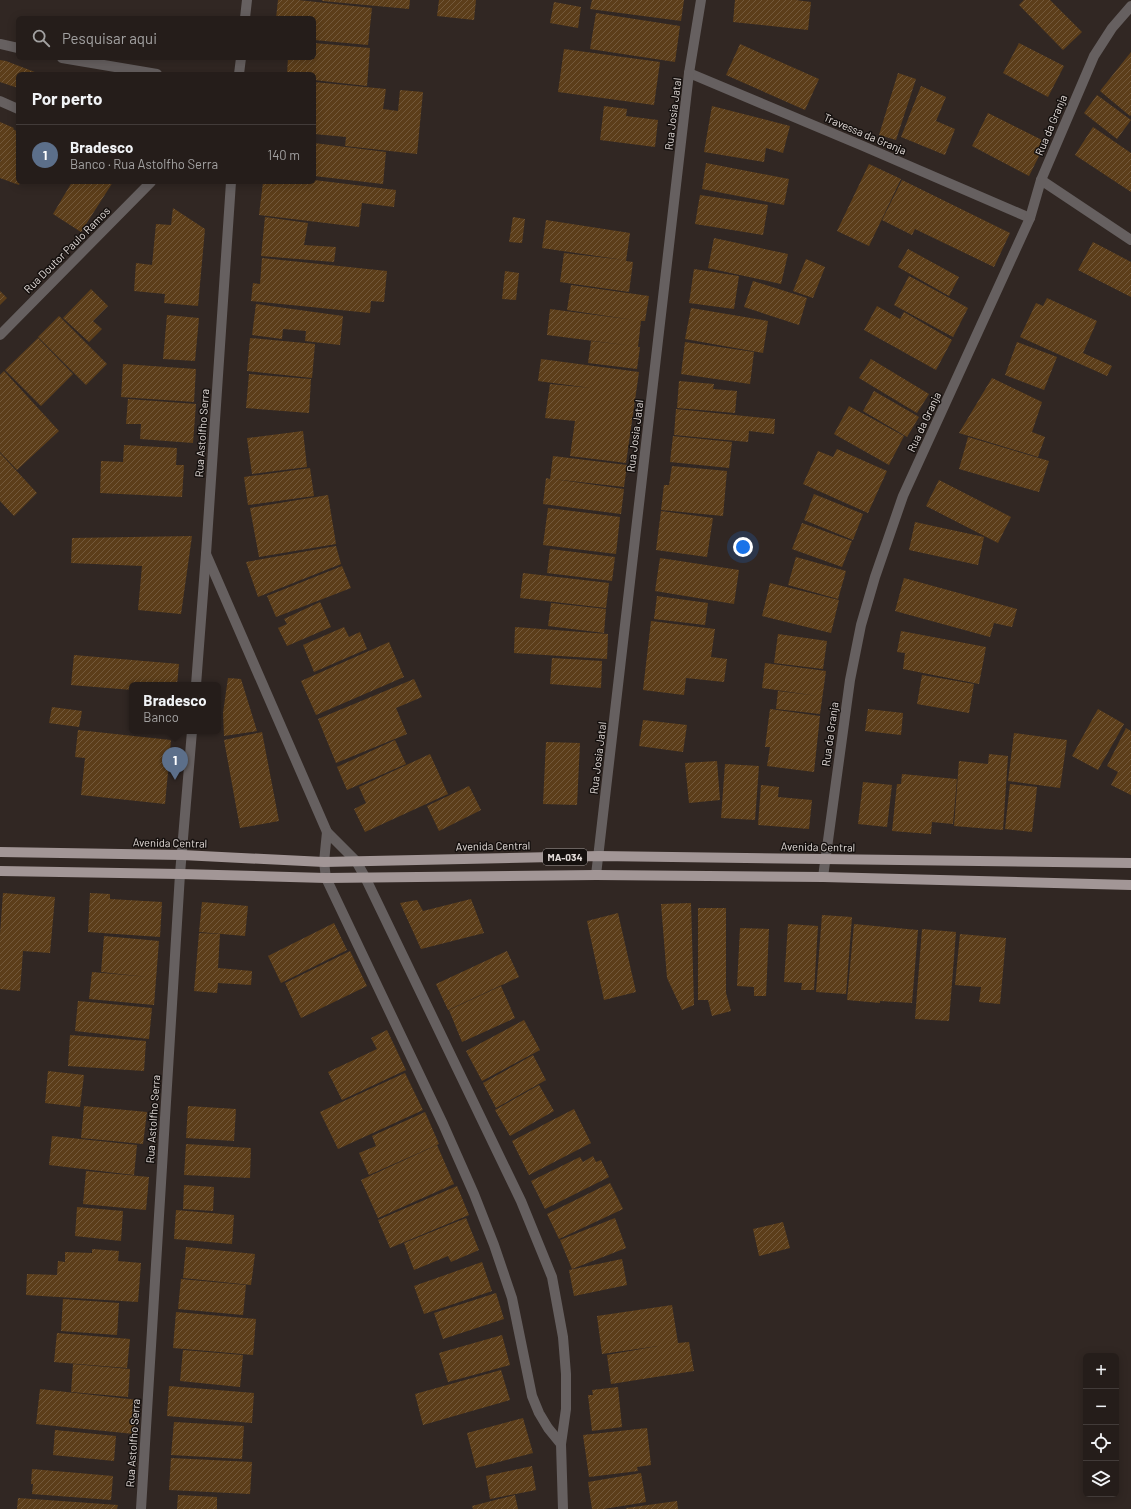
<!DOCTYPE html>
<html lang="pt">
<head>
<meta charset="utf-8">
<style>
	:root { --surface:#251d1a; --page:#312a27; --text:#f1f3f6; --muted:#a3a2a2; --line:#423b39; --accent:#0f766e }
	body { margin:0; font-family:Barlow,sans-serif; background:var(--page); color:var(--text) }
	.controls { position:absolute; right:12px; bottom:12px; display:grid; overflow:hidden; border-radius:6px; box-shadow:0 2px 10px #0003 }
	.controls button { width:36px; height:36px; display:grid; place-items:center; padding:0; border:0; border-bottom:1px solid var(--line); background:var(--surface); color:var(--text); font:20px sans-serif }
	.you { position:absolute; left:743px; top:547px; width:14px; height:14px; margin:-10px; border:3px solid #fff; border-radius:50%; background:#1a73e8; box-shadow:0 0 0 6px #1a73e833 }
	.badge { display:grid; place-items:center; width:26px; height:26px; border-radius:50%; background:var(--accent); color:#fff; font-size:13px; font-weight:700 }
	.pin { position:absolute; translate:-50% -33px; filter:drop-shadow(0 1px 2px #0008) }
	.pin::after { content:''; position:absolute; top:21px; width:14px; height:12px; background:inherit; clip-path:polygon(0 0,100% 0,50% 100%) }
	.popup { position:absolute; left:129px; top:682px; width:92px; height:52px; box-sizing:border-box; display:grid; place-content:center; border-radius:6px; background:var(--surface); filter:drop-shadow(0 1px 3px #0005); font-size:13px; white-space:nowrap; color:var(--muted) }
	.popup b { font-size:15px; color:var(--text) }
	.popup::after { content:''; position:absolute; left:50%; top:100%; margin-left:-8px; border:8px solid transparent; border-top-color:var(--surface) }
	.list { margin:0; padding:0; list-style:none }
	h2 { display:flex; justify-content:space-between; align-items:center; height:52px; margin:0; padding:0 16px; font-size:17px }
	h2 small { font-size:13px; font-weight:400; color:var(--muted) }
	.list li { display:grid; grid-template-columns:26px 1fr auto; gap:12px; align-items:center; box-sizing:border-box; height:60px; padding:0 16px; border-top:1px solid var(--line) }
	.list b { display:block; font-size:15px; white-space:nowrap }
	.list p { margin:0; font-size:13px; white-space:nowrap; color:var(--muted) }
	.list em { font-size:13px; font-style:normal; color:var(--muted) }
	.icon { flex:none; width:22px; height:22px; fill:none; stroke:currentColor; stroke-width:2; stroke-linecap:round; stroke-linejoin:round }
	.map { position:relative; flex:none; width:1131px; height:1509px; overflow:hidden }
	.search { position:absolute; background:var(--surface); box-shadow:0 2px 10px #0003; left:16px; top:16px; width:300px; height:44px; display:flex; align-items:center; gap:10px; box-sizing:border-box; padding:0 14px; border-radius:6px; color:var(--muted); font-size:15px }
	.panel { position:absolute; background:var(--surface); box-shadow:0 2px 10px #0003; left:16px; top:72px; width:300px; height:112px; border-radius:6px }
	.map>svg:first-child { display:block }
	.building { fill:url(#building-hatch) }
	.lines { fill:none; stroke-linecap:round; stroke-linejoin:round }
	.minor { stroke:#666060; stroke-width:10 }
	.tertiary { stroke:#666060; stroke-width:10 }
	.primary { stroke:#a29696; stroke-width:10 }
	.labels { text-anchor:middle; stroke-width:3; stroke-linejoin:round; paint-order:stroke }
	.shield { fill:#16110f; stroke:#a59e9c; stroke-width:1 }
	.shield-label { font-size:10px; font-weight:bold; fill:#e2dbd8 }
	.street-label { font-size:11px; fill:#e2dbd8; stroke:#16110f }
</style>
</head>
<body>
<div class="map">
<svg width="1131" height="1509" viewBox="0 0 1131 1509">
	<defs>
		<pattern id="building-hatch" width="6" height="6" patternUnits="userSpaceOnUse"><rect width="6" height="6" fill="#5c3e1a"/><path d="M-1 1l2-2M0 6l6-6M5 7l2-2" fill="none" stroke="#73593b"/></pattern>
	</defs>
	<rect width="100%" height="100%" fill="#312723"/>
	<g class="building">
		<path d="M278 0H298L372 8 368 45 314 40V18H276Z"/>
		<path d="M322 0H410L409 9 322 1Z"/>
		<path d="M439 0H476L474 20 437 16Z"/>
		<path d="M592 0H684L681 21 590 9Z"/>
		<path d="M735 0H796L811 2 808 30 733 22Z"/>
		<path d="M1024 0H1050L1082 32 1063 50 1019 5Z"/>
		<path d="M554 2 581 7 578 28 550 23Z"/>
		<path d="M596 13 680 26 675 62 590 49Z"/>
		<path d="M314 43 370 48 367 86 314 80V74H287L288 58H314Z"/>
		<path d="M1019 43 1064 66 1048 97 1003 73Z"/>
		<path d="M740 44 819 79 805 110 726 75Z"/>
		<path d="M564 49 660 62 654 105 558 92Z"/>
		<path d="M1131 52V115L1130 116 1100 91Z"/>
		<path d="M0 60 6 61 40 74H18V88L0 82Z"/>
		<path d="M898 73 916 79 896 140 879 135Z"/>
		<path d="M314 82 386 89 383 109 398 111 400 90 423 92 417 154 345 146 346 137 314 134Z"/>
		<path d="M921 86 946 97 936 121 955 129 945 155 901 137Z"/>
		<path d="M1097 95 1131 120 1117 139 1084 113Z"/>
		<path d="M604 106 627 109 626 116 658 120 655 147 600 140Z"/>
		<path d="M712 106 790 126 783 153 766 148 764 162 704 152Z"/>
		<path d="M988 113 1046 142 1029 176 972 146Z"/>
		<path d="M0 122 14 128 13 129 18 132V182H20L19 185 0 178V162L2 157 0 161Z"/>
		<path d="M1093 127 1131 153V192L1075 155Z"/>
		<path d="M314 143 386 152 383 184 314 176Z"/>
		<path d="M706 163 789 179 784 205 702 189Z"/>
		<path d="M869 164 901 179 869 246 837 231Z"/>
		<path d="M314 180 396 190 394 207 362 203 359 227 259 215 263 182H314Z"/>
		<path d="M902 180 1010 233 994 267 915 229 912 235 882 220Z"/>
		<path d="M72 182H113L81 232 53 214Z"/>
		<path d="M700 195 768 205 763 235 695 224Z"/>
		<path d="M173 208 205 229 198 306 164 303 165 294 134 291 136 263 152 265 156 224 171 225Z"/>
		<path d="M265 217 308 223 304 245 336 247 334 262 261 256Z"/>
		<path d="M513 217 525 219 522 243 509 242Z"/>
		<path d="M546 220 630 233 626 261 633 262 629 292 560 282 564 253 624 260 542 248Z"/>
		<path d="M714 238 788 254 781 284 708 268Z"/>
		<path d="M1093 242 1131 262V297L1078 270Z"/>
		<path d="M908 249 959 277 949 296 898 267Z"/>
		<path d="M262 258 387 271 384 302 371 301 370 313 251 301 253 283 260 284Z"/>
		<path d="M806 259 825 267 813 298 793 291Z"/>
		<path d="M694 269 739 276 734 309 689 303Z"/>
		<path d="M505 271 519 273 516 300 502 299Z"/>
		<path d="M909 276 968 308 953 337 894 305Z"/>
		<path d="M753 281 807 298 799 325 744 307Z"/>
		<path d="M571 285 649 296 645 321H641L638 347H640L637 369 588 363 591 341 633 346 547 335 550 309 634 320 567 310Z"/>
		<path d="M91 289 108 306 93 321 102 329 89 342 63 318Z"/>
		<path d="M0 291 7 298 0 305Z"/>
		<path d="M1047 298 1097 321 1083 353 1112 366 1107 376 1020 337 1036 303 1043 306Z"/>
		<path d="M256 304 343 316 340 345 305 341 306 331 283 329 282 339 252 335Z"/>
		<path d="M877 306 900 319 904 312 952 340 936 370 864 330Z"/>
		<path d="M691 308 768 321 763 353 685 339Z"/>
		<path d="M167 315 199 318 195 361 163 359Z"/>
		<path d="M59 316 107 364 86 385 38 337Z"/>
		<path d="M38 338 73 374 41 406 5 370Z"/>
		<path d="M250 338 315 344 312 378 247 371Z"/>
		<path d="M685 342 754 352 750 384 681 374Z"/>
		<path d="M1017 342 1057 357 1044 390 1005 375Z"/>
		<path d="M541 359 639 372 626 463 570 456 575 421 545 418 550 384 591 388 538 381Z"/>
		<path d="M871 359 929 394 917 413 859 378Z"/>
		<path d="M123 364 196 369 194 402 121 397Z"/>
		<path d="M4 371 59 431 17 470 0 452V375Z"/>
		<path d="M249 374 311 379 309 413 246 408Z"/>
		<path d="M992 378 1042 402 1032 432 1045 437 1038 457 959 433Z"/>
		<path d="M679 381 714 384 713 389 737 391 735 413 677 408Z"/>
		<path d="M874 391 919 417 907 437 863 411Z"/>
		<path d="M128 399 196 404 193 443 140 439 141 424H126Z"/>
		<path d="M849 406 904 436 889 465 834 434Z"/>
		<path d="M676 409 775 419 774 434 749 431 748 442 674 435Z"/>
		<path d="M303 431 307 467 252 474 247 438Z"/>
		<path d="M673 436 732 442 729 468 670 462Z"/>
		<path d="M968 437 1049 461 1039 492 959 469Z"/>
		<path d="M124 445 177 448 176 465H184L182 497 100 493 101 461 123 462Z"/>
		<path d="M837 449 887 471 868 513 803 484 818 451 833 457Z"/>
		<path d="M0 453 37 493 14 516 0 501Z"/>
		<path d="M553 456 627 465 624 487 553 479 624 489 621 514 543 504 546 478 550 479Z"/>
		<path d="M672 466 727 471 723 516 661 510 664 485H669Z"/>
		<path d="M310 468 314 496 248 505 244 477Z"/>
		<path d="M939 480 1011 517 998 543 926 506Z"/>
		<path d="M814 494 863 514 853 540 804 520Z"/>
		<path d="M328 495 336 544 259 557 250 508Z"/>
		<path d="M548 508 620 517 616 554 543 545Z"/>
		<path d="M661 511 713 518 707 557 656 550Z"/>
		<path d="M915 522 984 537 978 565 909 550Z"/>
		<path d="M802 523 852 541 842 567 792 549Z"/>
		<path d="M192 536 181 614 138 610 142 566 71 563 72 538Z"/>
		<path d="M336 546 341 564 258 597 246 562Z"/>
		<path d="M550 549 615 557 612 581 547 573Z"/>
		<path d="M796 557 846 571 838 599 788 585Z"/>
		<path d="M660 558 739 570 734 604 655 591Z"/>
		<path d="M342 566 351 588 276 617 267 596Z"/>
		<path d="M523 573 609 583 606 608 520 598Z"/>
		<path d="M904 578 1017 609 1012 627 994 623 990 637 895 611Z"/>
		<path d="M770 583 839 600 831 633 762 616Z"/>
		<path d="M657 596 708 603 705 625 654 619Z"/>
		<path d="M320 602 331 627 287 646 278 628 287 624 284 619Z"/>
		<path d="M551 603 606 609 604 633 548 626Z"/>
		<path d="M651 621 715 629 711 657 727 659 724 682 686 678 684 695 643 690Z"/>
		<path d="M344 627 349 637 360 632 367 649 314 672 303 645Z"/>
		<path d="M515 627 608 634 607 659 514 653Z"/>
		<path d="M901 631 986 647 979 684 903 669 905 653 897 652Z"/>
		<path d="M778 634 827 641 823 669 774 663Z"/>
		<path d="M389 642 404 677 316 715 301 681Z"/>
		<path d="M74 655 179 664 177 685H132V690L71 685Z"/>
		<path d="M552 658 602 661 601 688 550 684Z"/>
		<path d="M765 663 826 671 820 714 776 709 778 691 818 696 762 688Z"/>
		<path d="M922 675 974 684 969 713 917 704Z"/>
		<path d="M228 678 241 679 257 731 224 736 223 713Z"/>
		<path d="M414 679 422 697 396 708 407 734 336 763 318 719Z"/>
		<path d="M52 707 82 711 79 727 49 723Z"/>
		<path d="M770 709 820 716 814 772 767 766 770 747H765Z"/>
		<path d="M868 709 903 713 901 735 865 731Z"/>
		<path d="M1098 709 1124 724 1098 770 1072 756Z"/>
		<path d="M643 720 687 725 683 752 639 746Z"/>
		<path d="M1126 728 1131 731V795L1111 785 1118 772 1107 766Z"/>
		<path d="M78 730 171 740 165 804 81 795 85 758 75 757Z"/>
		<path d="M262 732 279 821 240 828 224 740Z"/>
		<path d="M1014 733 1067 740 1060 788 1008 781Z"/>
		<path d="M395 740 406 764 347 790 337 767Z"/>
		<path d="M546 742 580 743 577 805 543 804Z"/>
		<path d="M430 754 448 794 365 832 354 809 366 803 359 787Z"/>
		<path d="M989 754 1008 756 1003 830 954 826 959 761 988 764Z"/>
		<path d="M717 761 720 800 689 803 685 763Z"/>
		<path d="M725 764 759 766 755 820 721 818Z"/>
		<path d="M902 774 957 779 953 824 932 822 931 834 892 831 897 784H901Z"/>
		<path d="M863 782 892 785 887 827 858 824Z"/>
		<path d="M1010 784 1037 787 1032 832 1005 829Z"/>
		<path d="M761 785 779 787 778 797 812 800 809 829 758 825Z"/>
		<path d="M469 786 481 810 439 831 427 806Z"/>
		<path d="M3 893 55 897 50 953 23 951 20 991 0 989V934Z"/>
		<path d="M90 893 110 894V899L162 902 160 937 88 932Z"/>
		<path d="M471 899 484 933 421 949 400 903 417 900 423 911Z"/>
		<path d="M202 902 248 906 245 936 199 932Z"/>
		<path d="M691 903 694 1005 682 1010 667 978 661 904Z"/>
		<path d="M698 908H726V993L731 1011 712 1016 708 1000H698Z"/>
		<path d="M618 913 636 992 604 1000 587 921Z"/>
		<path d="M822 915 852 917 846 994 816 992Z"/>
		<path d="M334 923 347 950 281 983 268 956Z"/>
		<path d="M788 924 818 926 814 990H801L802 983 784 982Z"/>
		<path d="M854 924 918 930 912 1003 880 1001V1003L847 1000Z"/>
		<path d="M740 928 769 929 766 996H754V987L737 986Z"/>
		<path d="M922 929 956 932 949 1021 915 1019Z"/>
		<path d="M199 933 220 934 218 968 252 971 251 985 218 983 217 993 194 991Z"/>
		<path d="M960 934 1006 938 1000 1004 979 1002 981 987 955 985Z"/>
		<path d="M104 936 159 941 154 1005 89 999 92 972 148 977 101 972Z"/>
		<path d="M350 951 367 986 301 1018 285 983Z"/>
		<path d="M507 951 519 977 448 1010 436 984Z"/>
		<path d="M501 986 515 1018 462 1042 449 1010Z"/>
		<path d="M78 1001 152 1008 149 1039 75 1031Z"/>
		<path d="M524 1020 540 1050 482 1081 466 1051Z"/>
		<path d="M387 1030 406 1070 342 1100 328 1072 377 1049 371 1038Z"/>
		<path d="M70 1035 146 1041 144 1071 68 1066Z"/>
		<path d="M533 1055 546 1080 496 1108 483 1083Z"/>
		<path d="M48 1071 84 1075 80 1107 45 1103Z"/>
		<path d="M405 1073 423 1110 338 1149 320 1112Z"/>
		<path d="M539 1085 554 1111 510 1136 495 1110Z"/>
		<path d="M84 1106 147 1112 143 1144 81 1138Z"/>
		<path d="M188 1106 236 1109 234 1141 186 1138Z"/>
		<path d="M574 1109 591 1143 529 1175 512 1141Z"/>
		<path d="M425 1112 439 1144 369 1175 359 1153 376 1146 372 1136Z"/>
		<path d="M52 1136 137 1145 134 1175 49 1165Z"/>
		<path d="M186 1144 251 1148 250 1178 184 1175Z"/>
		<path d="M437 1145 454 1184 378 1218 361 1180Z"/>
		<path d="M593 1156 596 1162 601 1160 609 1177 545 1209 531 1181 580 1157 583 1162Z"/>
		<path d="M86 1171 149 1177 146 1210 83 1204Z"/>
		<path d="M610 1183 623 1209 559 1239 547 1214Z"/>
		<path d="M184 1185 214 1187 213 1211 183 1209Z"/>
		<path d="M457 1186 469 1215 390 1248 378 1220Z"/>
		<path d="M77 1207 123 1211 121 1241 75 1236Z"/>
		<path d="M176 1210 234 1215 232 1244 174 1239Z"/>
		<path d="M466 1218 479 1250 451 1262 448 1256 414 1270 404 1243Z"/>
		<path d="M615 1218 626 1248 572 1269 560 1240Z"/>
		<path d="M783 1222 790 1248 759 1256 753 1229Z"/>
		<path d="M186 1247 255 1254 251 1285 183 1278Z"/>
		<path d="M92 1249 119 1251 118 1261 141 1263 138 1302 26 1295 27 1274 57 1275 58 1261 65 1262V1252L92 1253Z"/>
		<path d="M622 1259 627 1285 574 1296 569 1270Z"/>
		<path d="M482 1262 492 1291 424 1314 414 1286Z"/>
		<path d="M181 1279 246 1285 243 1315 178 1309Z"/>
		<path d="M496 1293 504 1319 443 1339 434 1313Z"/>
		<path d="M63 1299 119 1303 117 1335 61 1331Z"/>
		<path d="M672 1305 678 1343 689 1342 694 1371 611 1384 607 1355 658 1346 602 1354 597 1316Z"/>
		<path d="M176 1312 256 1319 253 1355 173 1348Z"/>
		<path d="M57 1333 130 1339 127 1368 54 1362Z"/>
		<path d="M502 1335 510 1365 448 1382 439 1353Z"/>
		<path d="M183 1350 243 1355 240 1387 180 1381Z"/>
		<path d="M73 1364 130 1369 128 1397 71 1392Z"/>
		<path d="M501 1370 510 1400 423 1425 415 1394Z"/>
		<path d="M169 1386 254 1393 252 1423 167 1416Z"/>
		<path d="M618 1387 622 1427 592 1431 588 1395H593L592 1390Z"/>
		<path d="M40 1389 138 1400 134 1434 36 1424Z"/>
		<path d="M523 1418 533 1453 476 1468 467 1433Z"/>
		<path d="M174 1422 244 1426 242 1459 171 1455Z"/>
		<path d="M647 1428 651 1465 637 1467 638 1471 589 1477 583 1435Z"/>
		<path d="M55 1430 116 1436 114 1461 53 1455Z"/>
		<path d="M171 1458 252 1462 250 1494 169 1490Z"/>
		<path d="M532 1466 536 1490 490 1499 486 1476Z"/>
		<path d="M32 1469 113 1476 111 1500 32 1494 33 1484H31Z"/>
		<path d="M641 1473 646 1502 604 1509H592L588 1482Z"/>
		<path d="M178 1495 217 1497V1509H177Z"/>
		<path d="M515 1495 518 1509H473L472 1506Z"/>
		<path d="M18 1498 118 1505 117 1509H17Z"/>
		<path d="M677 1501 678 1509H626V1508Z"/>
	</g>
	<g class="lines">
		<g class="minor">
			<path d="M0 44 18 48"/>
			<path d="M62 58 157 74"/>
			<path d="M689 73 863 146 1030 218"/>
			<path d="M0 101 18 109"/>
			<path d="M1041 180 1131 240"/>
			<path d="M0 335 151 182"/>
			<path d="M206 554 327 832 356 861 365 877 521 1201 552 1277 563 1337 566 1374V1409L561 1444 563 1509"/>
			<path d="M327 832 324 862 326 878 443 1124 474 1194 494 1245 512 1298 532 1396 539 1413 548 1428 561 1444"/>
			<path d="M596 875 689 73 701 0"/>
			<path d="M823 877 850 680 861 625 875 577 903 496 1030 218 1041 180 1094 56 1112 28 1131 6"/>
			<path d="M141 1509 180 874"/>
		</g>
		<g class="tertiary">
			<path d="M245 18 247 0"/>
			<path d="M239 74 241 58"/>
			<path d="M196 685 206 554 231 182"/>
			<path d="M180 874 192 731"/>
		</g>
		<g class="primary">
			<path d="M0 852 182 855 324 862 599 856 1131 863"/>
			<path d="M0 871 180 874 326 878 596 875 823 877 1131 885"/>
		</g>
	</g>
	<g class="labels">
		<rect class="shield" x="543" y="849" width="44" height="16" rx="3"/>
		<g class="shield-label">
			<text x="565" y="861">MA-034</text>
		</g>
		<g class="street-label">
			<text transform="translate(673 114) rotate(-83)" y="4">Rua Josia Jatal</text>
			<text transform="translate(1051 125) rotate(-67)" y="4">Rua da Granja</text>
			<text transform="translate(865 134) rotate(23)" y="4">Travessa da Granja</text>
			<text transform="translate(67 250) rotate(-45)" y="4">Rua Doutor Paulo Ramos</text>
			<text transform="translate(924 422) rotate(-65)" y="4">Rua da Granja</text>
			<text transform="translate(202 433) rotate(-86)" y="4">Rua Astolfho Serra</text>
			<text transform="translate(635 436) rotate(-83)" y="4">Rua Josia Jatal</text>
			<text transform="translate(830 734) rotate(-82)" y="4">Rua da Granja</text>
			<text transform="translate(598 758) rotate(-83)" y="4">Rua Josia Jatal</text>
			<text transform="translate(170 843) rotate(1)" y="4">Avenida Central</text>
			<text transform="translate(493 846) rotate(-1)" y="4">Avenida Central</text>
			<text transform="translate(818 847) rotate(1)" y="4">Avenida Central</text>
			<text transform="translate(153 1119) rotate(-86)" y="4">Rua Astolfho Serra</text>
			<text transform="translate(133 1443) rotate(-86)" y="4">Rua Astolfho Serra</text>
		</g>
	</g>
</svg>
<div class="controls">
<button>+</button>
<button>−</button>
<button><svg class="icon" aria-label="locate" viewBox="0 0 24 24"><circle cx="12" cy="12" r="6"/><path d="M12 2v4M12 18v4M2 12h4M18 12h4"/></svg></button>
<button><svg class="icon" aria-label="layers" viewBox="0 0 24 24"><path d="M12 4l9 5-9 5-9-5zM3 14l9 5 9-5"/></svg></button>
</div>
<div class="you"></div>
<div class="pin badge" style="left:175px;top:780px;background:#5c6f8a">1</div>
<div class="popup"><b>Bradesco</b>Banco</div>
<div class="search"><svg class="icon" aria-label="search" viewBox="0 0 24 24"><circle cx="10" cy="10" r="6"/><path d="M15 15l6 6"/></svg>Pesquisar aqui</div>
<section class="panel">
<h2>Por perto<small></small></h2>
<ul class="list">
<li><span class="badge" style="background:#5c6f8a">1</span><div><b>Bradesco</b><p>Banco · Rua Astolfho Serra</p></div><em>140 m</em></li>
</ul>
</section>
</div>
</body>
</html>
